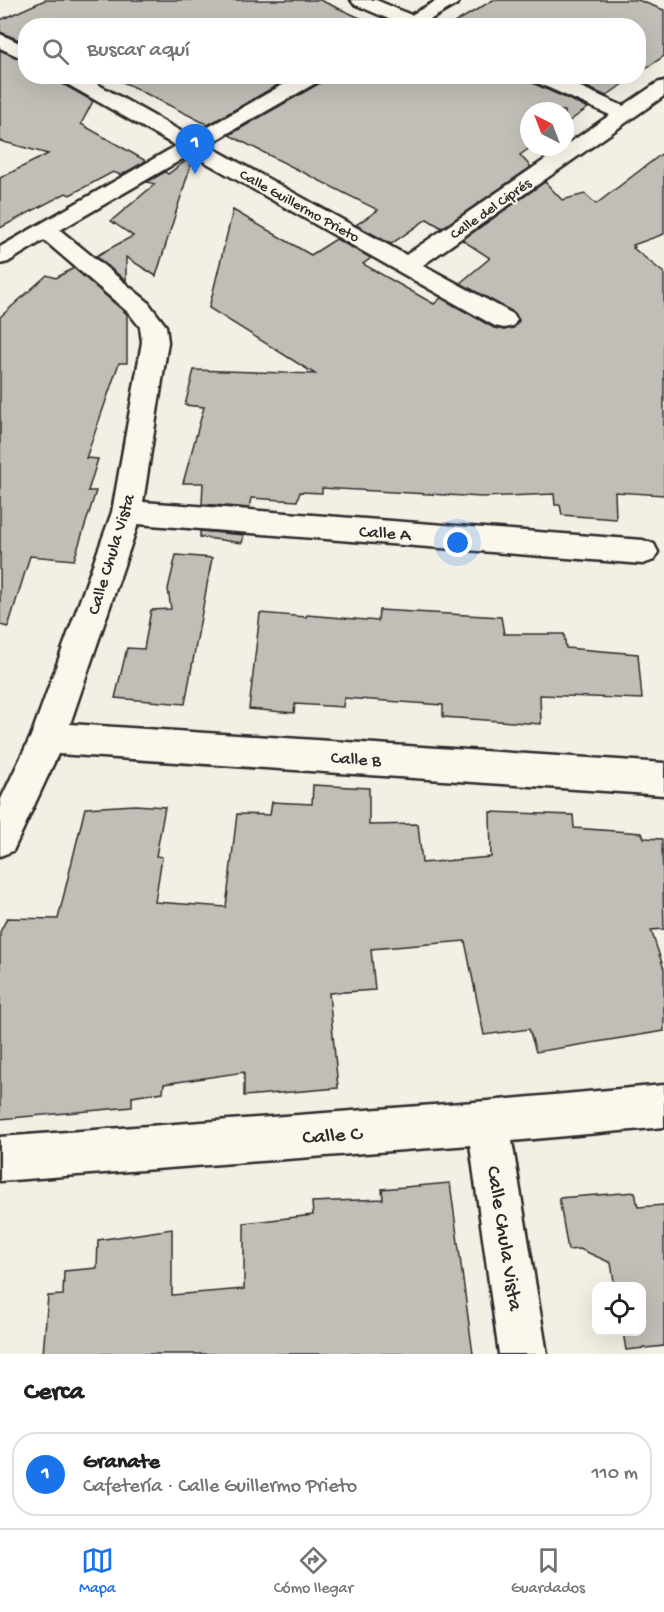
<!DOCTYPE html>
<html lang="es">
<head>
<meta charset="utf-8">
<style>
	:root { --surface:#fff; --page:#f6f6f6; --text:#202124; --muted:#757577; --line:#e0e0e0; --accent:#1a73e8 }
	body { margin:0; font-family:"Gochi Hand",sans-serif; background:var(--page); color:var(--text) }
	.controls { position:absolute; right:18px; bottom:18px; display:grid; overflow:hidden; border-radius:12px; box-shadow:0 6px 24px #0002 }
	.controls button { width:54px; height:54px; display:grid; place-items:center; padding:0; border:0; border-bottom:2px solid var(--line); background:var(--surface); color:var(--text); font:30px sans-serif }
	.compass { position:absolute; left:520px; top:102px; width:54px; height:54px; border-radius:50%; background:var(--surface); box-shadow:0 6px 24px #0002; rotate:318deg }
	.you { position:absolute; left:458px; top:543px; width:21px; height:21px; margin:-15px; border:4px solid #fff; border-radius:50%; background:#1a73e8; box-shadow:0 0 0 9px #1a73e833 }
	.badge { display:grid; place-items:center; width:39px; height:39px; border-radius:50%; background:var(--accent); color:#fff; font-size:20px; font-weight:700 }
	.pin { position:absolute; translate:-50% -50px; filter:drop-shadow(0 2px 3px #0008) }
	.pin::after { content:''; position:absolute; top:32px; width:21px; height:18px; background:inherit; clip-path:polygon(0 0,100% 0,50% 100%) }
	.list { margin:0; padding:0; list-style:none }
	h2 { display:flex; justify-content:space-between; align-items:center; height:78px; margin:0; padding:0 24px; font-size:26px }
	h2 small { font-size:20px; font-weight:400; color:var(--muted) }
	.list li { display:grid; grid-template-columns:39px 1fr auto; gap:18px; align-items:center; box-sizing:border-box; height:84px; margin:0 12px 12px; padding:0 12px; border:2px solid var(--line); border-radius:24px }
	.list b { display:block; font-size:22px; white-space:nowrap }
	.list p { margin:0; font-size:20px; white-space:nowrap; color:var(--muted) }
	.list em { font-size:20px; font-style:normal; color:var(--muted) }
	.icon { flex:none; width:33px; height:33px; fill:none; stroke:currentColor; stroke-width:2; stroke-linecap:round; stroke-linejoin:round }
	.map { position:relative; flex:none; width:664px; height:1354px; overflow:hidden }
	.search { position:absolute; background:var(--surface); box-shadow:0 6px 24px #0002; left:18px; right:18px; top:18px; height:66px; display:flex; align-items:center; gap:15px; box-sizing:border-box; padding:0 21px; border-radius:24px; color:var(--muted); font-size:22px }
	.sheet { height:174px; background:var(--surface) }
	nav { display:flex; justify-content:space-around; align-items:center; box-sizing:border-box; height:84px; border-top:2px solid var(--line); background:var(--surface); font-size:16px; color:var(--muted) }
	nav a { display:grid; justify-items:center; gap:3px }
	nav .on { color:var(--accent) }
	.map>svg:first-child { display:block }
	.building { fill:#c0beb6; stroke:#2b2b2b; stroke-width:1.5 }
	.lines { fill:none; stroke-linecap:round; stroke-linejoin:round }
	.street-casing { stroke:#2b2b2b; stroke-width:5 }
	.street { fill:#fbf7ec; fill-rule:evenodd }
	.labels { text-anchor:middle; stroke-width:4.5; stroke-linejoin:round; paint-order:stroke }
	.far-street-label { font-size:15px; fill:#2b2b2b; stroke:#fbf7ec }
	.street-label { font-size:18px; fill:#2b2b2b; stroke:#fbf7ec }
	.near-street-label { font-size:21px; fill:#2b2b2b; stroke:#fbf7ec }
</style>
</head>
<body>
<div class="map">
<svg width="664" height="1354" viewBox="0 0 664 1354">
	<rect width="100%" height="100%" fill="#f3efe4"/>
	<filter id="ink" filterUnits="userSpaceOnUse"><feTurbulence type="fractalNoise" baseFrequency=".0167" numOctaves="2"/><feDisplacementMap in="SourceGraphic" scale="12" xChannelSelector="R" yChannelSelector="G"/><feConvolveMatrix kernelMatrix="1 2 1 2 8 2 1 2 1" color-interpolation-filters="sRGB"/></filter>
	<g filter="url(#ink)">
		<g class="building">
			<path d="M45 0H320L378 26H26V43L0 32V20Z"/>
			<path d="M493 0H638L664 10V56L639 73V26H449Z"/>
			<path d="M0 50 26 62V76H55L59 82 93 101 81 124 146 161 121 175 113 172 70 195 66 193 0 228V178L48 154 0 141Z"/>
			<path d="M111 76H293L208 125Z"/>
			<path d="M326 76H526L530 82 588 108 565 124V111H529V147H531L520 155 531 167 442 228 427 219 391 244 356 225 378 210 229 135 322 82Z"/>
			<path d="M563 76H634L606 96Z"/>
			<path d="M664 152V234L633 245 635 247 633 248 664 273V495L615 492 616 519 562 515 560 505H555L554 494 482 497 322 488V493L300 492 297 501 251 498 249 508 202 504 203 483H183L204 407 185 405 194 370 315 374 209 308 233 210 311 255 336 239 371 258 363 264 434 304 441 298 494 328 504 330 513 328 519 321 515 313 460 283 490 258 462 240 545 182 562 200 585 194 596 204Z"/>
			<path d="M191 157 193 158 156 276 126 257V281L96 256 133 236 111 221 155 184 147 182 165 172 168 174Z"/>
			<path d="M74 268 127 314V363H119L86 458 98 459 88 491H96L74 560 30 556 8 627 0 625V317L47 275 56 278Z"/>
			<path d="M200 531 244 535 242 543 200 537Z"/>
			<path d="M176 555 212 558 185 704 115 698 127 648 144 649 151 610 171 609 168 589Z"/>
			<path d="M379 610 501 617 504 634H564L566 648 638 654 642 699 540 695 541 724 443 717V705L344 698 343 707 295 704 294 713 249 709 260 613 306 617 307 615 378 621Z"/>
			<path d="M313 785 369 788V825L418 824 422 863 491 857 490 812 573 815 574 828 642 833 644 838 662 839 664 929 651 930 664 969V1031L536 1052 529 1029 484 1035 465 941 371 949 375 990 329 993 338 1088 244 1096V1072L164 1084 163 1092 132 1097V1107L0 1119V932L7 918 58 919 85 808 135 805 165 807 156 856 162 857 155 902 226 907 237 814 270 815 272 802 312 804Z"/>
			<path d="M450 1183 473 1354H43L48 1296 63 1295 64 1271 97 1268 98 1240 172 1229V1295L244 1289V1223L313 1215 312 1202 383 1199 382 1189Z"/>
			<path d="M635 1192 638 1207 664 1205V1346L626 1350 623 1332H642V1287H615L611 1263 580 1249 568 1250 559 1198Z"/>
		</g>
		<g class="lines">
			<defs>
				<g id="street">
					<path d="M351 0H376L411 15 438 0H460L457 4 426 22 429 26H396L398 23 354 4Z"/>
					<path d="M0 34 26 46V60L0 48Z"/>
					<path d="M57 76H83L191 137 298 76H324L321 80 207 145 406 255 610 115 531 80 528 76H556L623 106 657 83 664 81V96L423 265 513 314 517 320 513 326 504 328 495 326 191 154 60 230 147 301 166 326 168 342 143 502 643 540 654 544 658 552 654 560 643 564 138 524 70 724 664 763V795L58 754 13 851 0 856V801L31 736 112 512 142 342 140 327 129 313 44 240 8 262 0 264V247L176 146 60 80Z"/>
					<path d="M664 1085V1127L512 1141 547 1354H499L470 1145 0 1181V1137L488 1101Z"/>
				</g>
			</defs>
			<use href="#street" class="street-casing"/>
			<use href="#street" class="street"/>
		</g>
	</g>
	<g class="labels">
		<g class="far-street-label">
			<text transform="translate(300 205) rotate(29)" y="5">Calle Guillermo Prieto</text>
			<text transform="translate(490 208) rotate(-35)" y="5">Calle del Ciprés</text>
		</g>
		<g class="street-label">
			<text transform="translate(385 532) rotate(4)" y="6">Calle A</text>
			<text transform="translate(110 554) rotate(-73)" y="6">Calle Chula Vista</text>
			<text transform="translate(356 758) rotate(4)" y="6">Calle B</text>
		</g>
		<g class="near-street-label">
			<text transform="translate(332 1134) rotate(-4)" y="7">Calle C</text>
			<text transform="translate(506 1238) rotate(81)" y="7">Calle Chula Vista</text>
		</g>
	</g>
</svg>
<div class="controls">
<button><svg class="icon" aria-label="locate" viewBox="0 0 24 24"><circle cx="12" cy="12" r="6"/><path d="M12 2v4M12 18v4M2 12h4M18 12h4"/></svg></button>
</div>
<svg class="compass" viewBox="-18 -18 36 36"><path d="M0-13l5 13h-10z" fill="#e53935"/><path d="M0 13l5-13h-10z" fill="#757577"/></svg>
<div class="you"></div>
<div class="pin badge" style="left:195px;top:174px">1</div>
<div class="search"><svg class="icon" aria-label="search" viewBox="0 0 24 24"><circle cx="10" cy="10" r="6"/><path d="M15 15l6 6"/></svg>Buscar aquí</div>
</div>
<section class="sheet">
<h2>Cerca<small></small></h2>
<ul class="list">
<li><span class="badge">1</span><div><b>Granate</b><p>Cafetería · Calle Guillermo Prieto</p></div><em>110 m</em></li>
</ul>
</section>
<nav>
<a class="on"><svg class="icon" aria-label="map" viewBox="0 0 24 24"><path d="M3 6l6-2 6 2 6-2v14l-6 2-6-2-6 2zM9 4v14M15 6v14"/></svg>Mapa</a>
<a><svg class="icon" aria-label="directions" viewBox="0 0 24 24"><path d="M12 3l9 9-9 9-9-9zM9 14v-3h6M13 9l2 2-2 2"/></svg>Cómo llegar</a>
<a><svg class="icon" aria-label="saved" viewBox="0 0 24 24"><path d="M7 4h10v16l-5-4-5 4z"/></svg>Guardados</a>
</nav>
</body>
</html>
